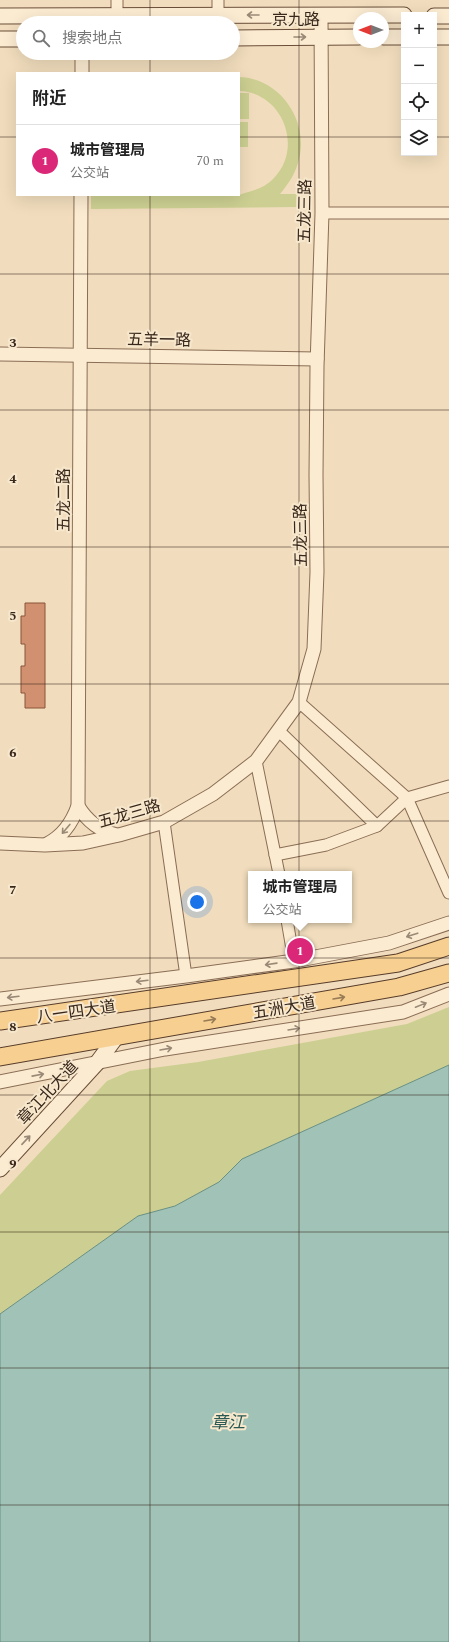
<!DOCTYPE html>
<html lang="zh">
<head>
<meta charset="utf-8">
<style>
	:root { --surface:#fff; --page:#f2f2f2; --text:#222; --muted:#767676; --line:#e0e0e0; --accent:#db2777 }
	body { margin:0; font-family:Spectral,"Noto Sans SC",serif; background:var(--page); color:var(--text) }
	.controls { position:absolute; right:12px; top:12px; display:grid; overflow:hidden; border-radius:0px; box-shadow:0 4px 16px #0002 }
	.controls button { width:36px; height:36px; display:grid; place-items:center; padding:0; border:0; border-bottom:1px solid var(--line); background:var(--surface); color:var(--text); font:20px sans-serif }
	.compass { position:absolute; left:353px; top:12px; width:36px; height:36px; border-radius:50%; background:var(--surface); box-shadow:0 4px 16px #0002; rotate:270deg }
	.you { position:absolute; left:197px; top:902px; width:14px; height:14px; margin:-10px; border:3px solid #fff; border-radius:50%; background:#1a73e8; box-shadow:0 0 0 6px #1a73e833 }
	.badge { display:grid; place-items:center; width:26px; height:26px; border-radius:50%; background:var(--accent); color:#fff; font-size:13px; font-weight:700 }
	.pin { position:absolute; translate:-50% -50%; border:2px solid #fff; box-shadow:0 1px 4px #0006 }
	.popup { position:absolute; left:248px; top:871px; width:104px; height:52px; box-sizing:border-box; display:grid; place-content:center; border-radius:0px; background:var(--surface); filter:drop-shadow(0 1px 3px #0005); font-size:13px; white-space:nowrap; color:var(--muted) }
	.popup b { font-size:15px; color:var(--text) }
	.popup::after { content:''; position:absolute; left:50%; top:100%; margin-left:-8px; border:8px solid transparent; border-top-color:var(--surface) }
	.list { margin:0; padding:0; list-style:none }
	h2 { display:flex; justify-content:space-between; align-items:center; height:52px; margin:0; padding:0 16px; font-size:17px }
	h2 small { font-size:13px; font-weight:400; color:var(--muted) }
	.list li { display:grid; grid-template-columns:26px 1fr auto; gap:12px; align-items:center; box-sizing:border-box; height:72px; padding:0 16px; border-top:1px solid var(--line) }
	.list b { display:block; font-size:15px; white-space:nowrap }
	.list p { margin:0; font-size:13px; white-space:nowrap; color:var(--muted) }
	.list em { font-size:13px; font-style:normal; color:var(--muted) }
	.icon { flex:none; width:22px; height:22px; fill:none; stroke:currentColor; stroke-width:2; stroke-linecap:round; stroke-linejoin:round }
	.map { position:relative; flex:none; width:449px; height:1642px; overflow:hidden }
	.search { position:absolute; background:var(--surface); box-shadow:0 4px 16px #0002; left:16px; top:16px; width:224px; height:44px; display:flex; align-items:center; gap:10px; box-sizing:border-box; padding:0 14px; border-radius:22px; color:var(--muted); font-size:15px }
	.panel { position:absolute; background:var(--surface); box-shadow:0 4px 16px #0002; left:16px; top:72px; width:224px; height:124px; border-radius:0px }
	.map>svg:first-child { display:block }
	.green { fill:#cccf91 }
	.water { fill:#a1c2b6; stroke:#689083 }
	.building { fill:#d19170; stroke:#8a5339 }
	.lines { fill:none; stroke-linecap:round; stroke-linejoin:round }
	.minor-casing { stroke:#8a6d55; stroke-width:13 }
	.tertiary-casing { stroke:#8a6d55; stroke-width:15 }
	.secondary-casing { stroke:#6b4e39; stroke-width:17 }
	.primary-casing { stroke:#573c2a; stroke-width:19 }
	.minor { stroke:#fbebd1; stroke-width:11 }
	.tertiary { stroke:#fbebd1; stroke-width:13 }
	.secondary { stroke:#fbebd1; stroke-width:15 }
	.primary { stroke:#f7d091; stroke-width:17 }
	.oneway { stroke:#9a8976 }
	.oneway2 { stroke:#987c56 }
	.grid { fill:none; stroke:#38271b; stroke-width:1; stroke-opacity:0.55 }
	.labels { text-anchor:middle; stroke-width:4; stroke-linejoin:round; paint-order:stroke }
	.street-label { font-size:16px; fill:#38271b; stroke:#f7e8cd }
	.water-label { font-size:17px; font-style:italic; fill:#295952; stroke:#f7e8cd }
	.grid-label { font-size:13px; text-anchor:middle; font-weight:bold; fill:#38271b; stroke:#f7e8cd; stroke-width:4; stroke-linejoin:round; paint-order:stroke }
</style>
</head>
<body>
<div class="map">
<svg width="449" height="1642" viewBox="0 0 449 1642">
	<rect width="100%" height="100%" fill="#f1ddbd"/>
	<g class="green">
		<path d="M239 77C280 78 309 121 299 159 296 173 289 183 280 194H297V207L91 209V195H239C251 191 264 189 274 178 304 147 282 92 239 91Z"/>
		<rect x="239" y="93" width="10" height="26"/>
		<rect x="239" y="122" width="9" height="25"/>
		<path d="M449 1007V1065L242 1159 219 1182 175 1206 138 1216 0 1314V1195L107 1081 130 1071 198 1062 407 1024Z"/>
	</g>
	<path class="water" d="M449 1065V1642H0V1314L138 1216 175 1206 219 1182 242 1159Z"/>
	<path class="building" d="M25 603H45V708H25V693H21V666H25V644H21V616H25Z"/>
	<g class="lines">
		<defs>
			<g id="minor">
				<path d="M218 15V0"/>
				<path d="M117 16V0"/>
				<path d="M322 213H449"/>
				<path d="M299 702 407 798 449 893"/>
				<path d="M279 731 377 826"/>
				<path d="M256 761 279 874"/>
				<path d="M164 822 186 976"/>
				<path d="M275 855 326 845 377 826 407 798 449 786"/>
				<path d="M287 920 294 961"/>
			</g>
			<g id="tertiary">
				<path d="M82 73V53"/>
				<path d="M0 354 317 359"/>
				<path d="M78 806C87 821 100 831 117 835"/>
				<path d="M0 843 45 845 83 843 119 835 164 822 213 794 256 761 299 702 314 649 317 572 316 475 317 366 322 213 321 15"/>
				<path d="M47 844C63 836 72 823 78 806L81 195"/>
				<path d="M0 999 186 976 294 961 389 943 449 923"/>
				<path d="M0 1082 165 1049 403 1012 449 994"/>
			</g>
			<g id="secondary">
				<path d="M0 16 404 15"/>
				<path d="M434 16H449"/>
				<path d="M383 37H404"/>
				<path d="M434 37H449"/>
				<path d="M233 38 359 37"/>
				<path d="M0 39H23"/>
				<path d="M0 1169 97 1063 117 1036"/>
			</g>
			<g id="primary">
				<path d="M0 1021 398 963 449 946"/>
				<path d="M0 1057 399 987 449 973"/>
			</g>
		</defs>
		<use href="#minor" class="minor-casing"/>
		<use href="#tertiary" class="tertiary-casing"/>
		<use href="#secondary" class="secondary-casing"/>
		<use href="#primary" class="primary-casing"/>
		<use href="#minor" class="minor"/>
		<use href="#tertiary" class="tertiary"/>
		<use href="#secondary" class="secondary"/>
		<use href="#primary" class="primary"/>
	</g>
	<defs><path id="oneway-shaft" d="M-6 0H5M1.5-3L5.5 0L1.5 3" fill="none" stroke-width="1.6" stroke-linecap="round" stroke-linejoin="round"/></defs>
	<g class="oneway">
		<use href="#oneway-shaft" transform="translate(253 15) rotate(180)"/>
		<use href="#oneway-shaft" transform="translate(300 37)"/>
		<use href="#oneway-shaft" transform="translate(66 829) rotate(130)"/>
		<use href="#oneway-shaft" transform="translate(412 935) rotate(162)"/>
		<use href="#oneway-shaft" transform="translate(271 964) rotate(172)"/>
		<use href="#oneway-shaft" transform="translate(142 981) rotate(173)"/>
		<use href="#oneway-shaft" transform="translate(13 997) rotate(173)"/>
		<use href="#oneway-shaft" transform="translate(421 1005) rotate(-22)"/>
		<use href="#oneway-shaft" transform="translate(294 1029) rotate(-9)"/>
		<use href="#oneway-shaft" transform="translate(166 1049) rotate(-10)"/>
		<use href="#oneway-shaft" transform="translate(38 1075) rotate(-11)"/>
		<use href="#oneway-shaft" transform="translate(26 1140) rotate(-47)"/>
	</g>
	<g class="oneway2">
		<use href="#oneway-shaft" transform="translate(339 998) rotate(-10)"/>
		<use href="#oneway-shaft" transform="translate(210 1020) rotate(-10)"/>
	</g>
	<path class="grid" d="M150 0V23M299 0V1642M150 53V73M0 137H17M239 137H404M434 137H449M150 195V1642M0 274H449M0 410H449M0 547H449M0 684H449M0 821H449M0 958H449M0 1095H449M0 1232H449M0 1368H449M0 1505H449"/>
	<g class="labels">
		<g class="street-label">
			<text x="296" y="25">京九路</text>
			<text transform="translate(304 211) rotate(-89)" y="6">五龙三路</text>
			<text transform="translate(159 339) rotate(1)" y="6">五羊一路</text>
			<text transform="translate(63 500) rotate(-90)" y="6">五龙二路</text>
			<text transform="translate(300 535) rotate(-91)" y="6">五龙三路</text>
			<text transform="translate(129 813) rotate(-16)" y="6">五龙三路</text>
			<text transform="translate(284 1007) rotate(-10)" y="6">五洲大道</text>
			<text transform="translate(76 1011) rotate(-8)" y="6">八一四大道</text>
			<text transform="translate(47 1092) rotate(-47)" y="6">章江北大道</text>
		</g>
		<g class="water-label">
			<text x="228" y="1428">章江</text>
		</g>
	</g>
	<g class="grid-label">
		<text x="13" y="347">3</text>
		<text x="13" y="483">4</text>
		<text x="13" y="620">5</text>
		<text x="13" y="757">6</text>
		<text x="13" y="894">7</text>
		<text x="13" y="1031">8</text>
		<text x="13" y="1168">9</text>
	</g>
</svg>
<div class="controls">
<button>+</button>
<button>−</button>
<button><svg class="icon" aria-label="locate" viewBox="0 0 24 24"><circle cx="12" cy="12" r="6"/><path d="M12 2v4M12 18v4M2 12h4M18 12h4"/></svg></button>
<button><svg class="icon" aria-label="layers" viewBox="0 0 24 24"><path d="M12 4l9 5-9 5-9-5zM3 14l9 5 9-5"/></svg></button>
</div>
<svg class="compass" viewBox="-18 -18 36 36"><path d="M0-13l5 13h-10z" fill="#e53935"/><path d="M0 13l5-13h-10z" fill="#767676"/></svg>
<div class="you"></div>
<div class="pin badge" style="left:300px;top:951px">1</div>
<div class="popup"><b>城市管理局</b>公交站</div>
<div class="search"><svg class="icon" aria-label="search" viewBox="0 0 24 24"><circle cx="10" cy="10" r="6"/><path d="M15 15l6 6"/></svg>搜索地点</div>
<section class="panel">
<h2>附近<small></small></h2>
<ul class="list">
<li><span class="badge">1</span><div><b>城市管理局</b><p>公交站</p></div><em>70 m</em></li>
</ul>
</section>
</div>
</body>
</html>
